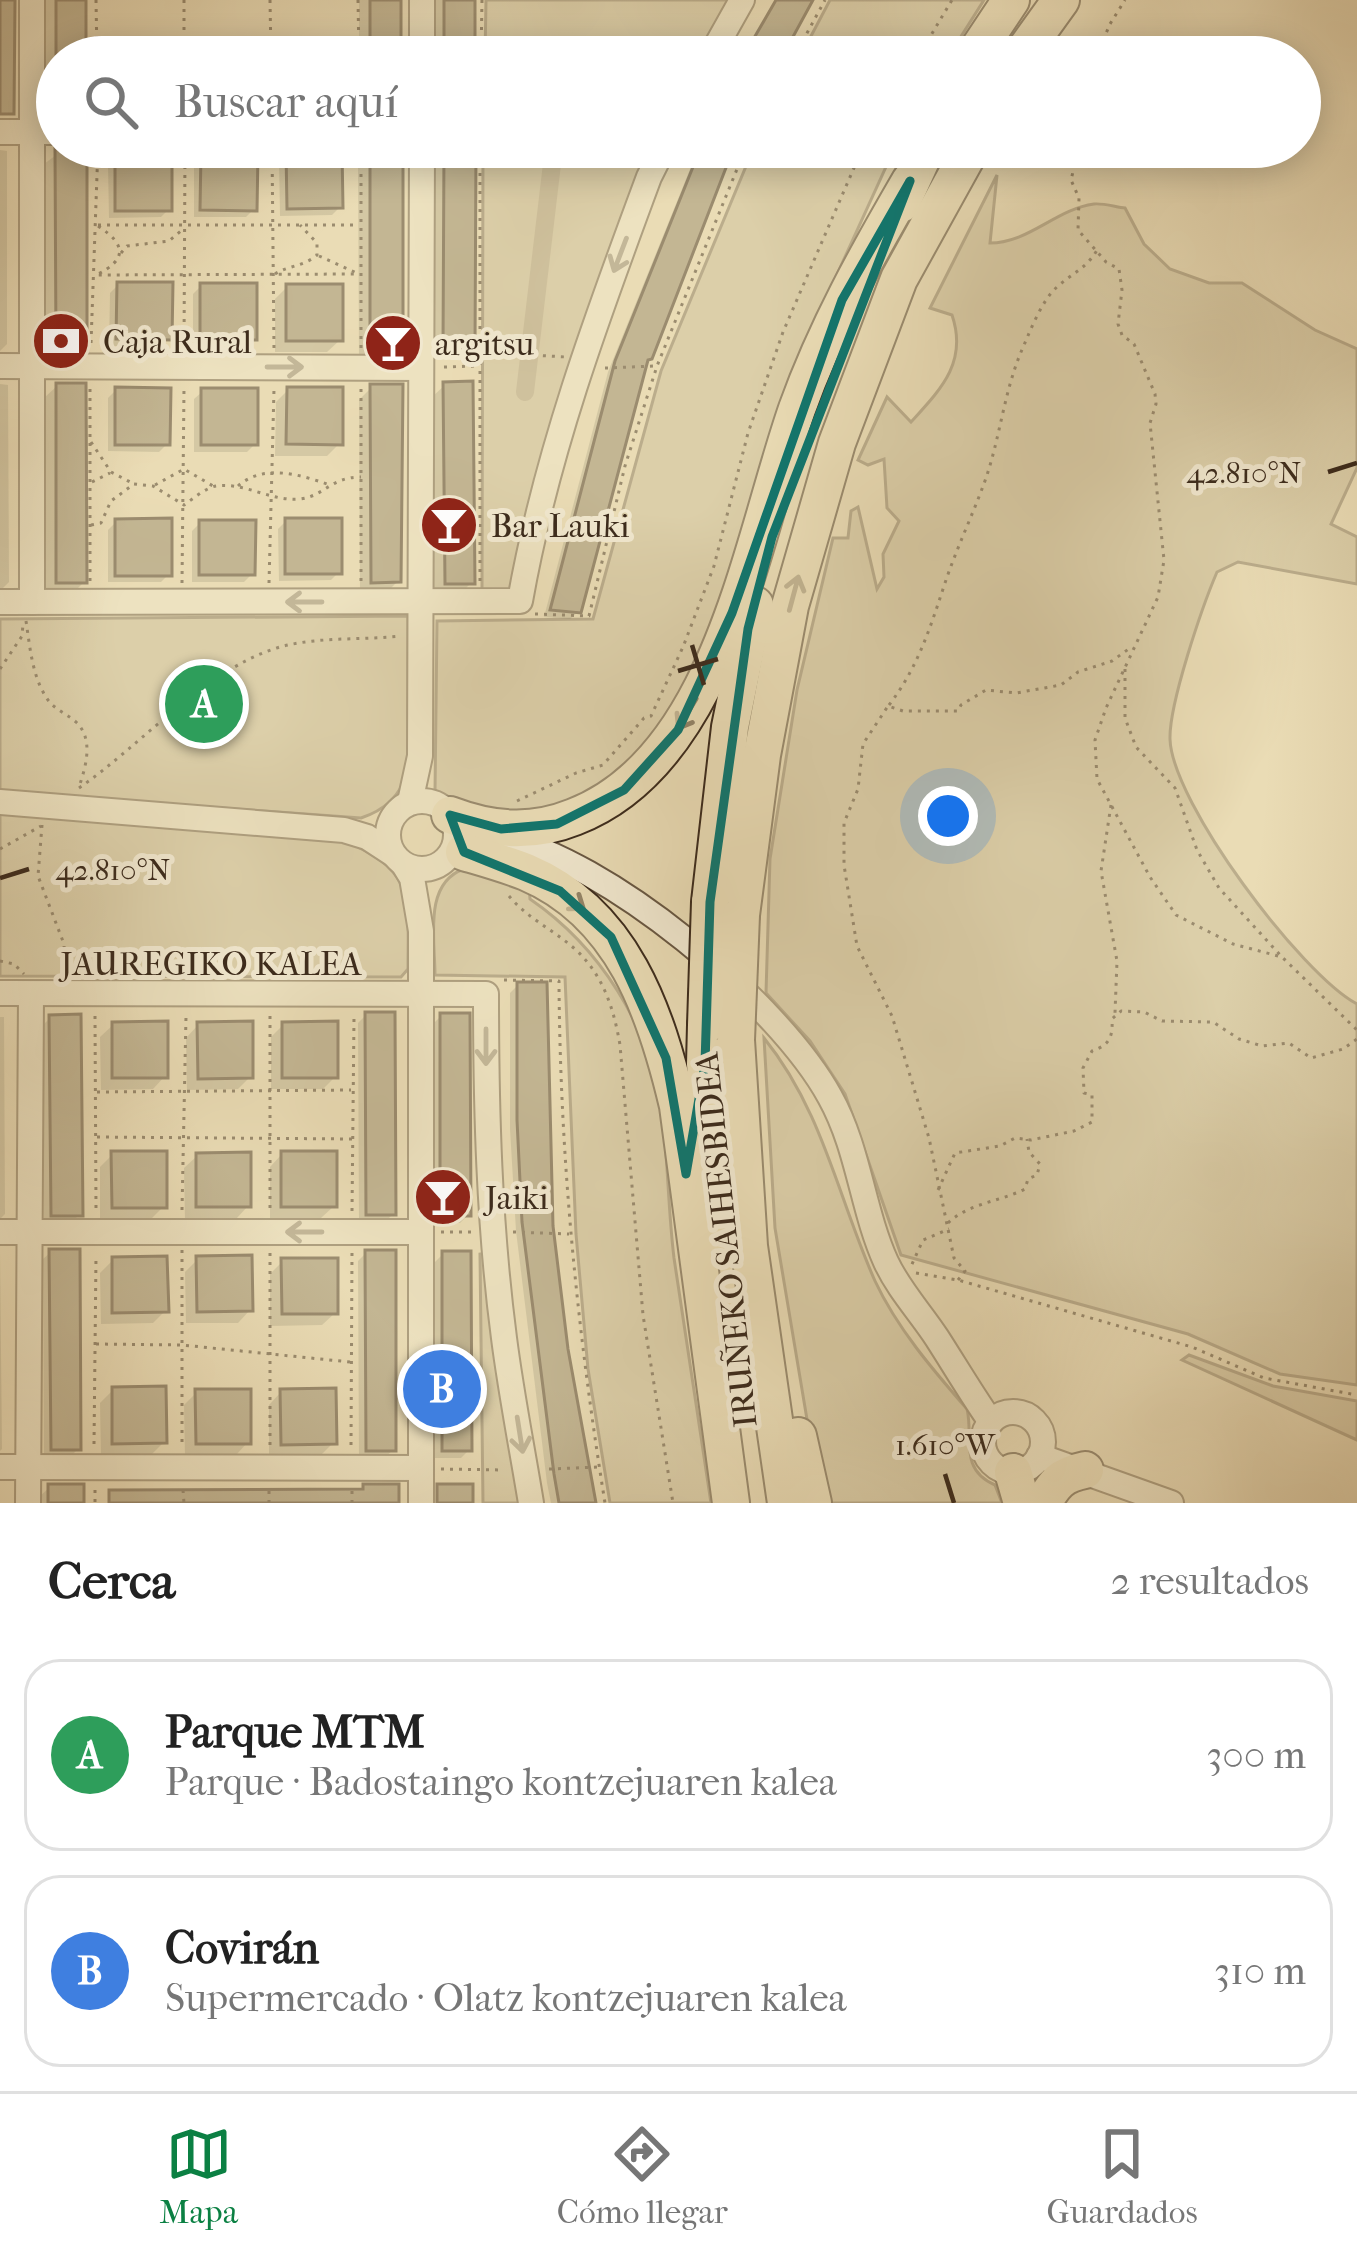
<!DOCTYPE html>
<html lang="es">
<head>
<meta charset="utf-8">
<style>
	:root { --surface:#fff; --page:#f2f2f2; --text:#222; --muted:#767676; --line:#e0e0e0; --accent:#0b8043 }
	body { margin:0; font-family:"IM FELL French Canon",serif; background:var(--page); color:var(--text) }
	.you { position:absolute; left:948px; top:816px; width:42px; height:42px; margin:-30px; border:9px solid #fff; border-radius:50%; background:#1a73e8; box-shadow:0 0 0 18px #1a73e833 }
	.badge { display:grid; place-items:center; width:78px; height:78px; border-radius:50%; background:var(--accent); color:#fff; font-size:39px; font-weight:700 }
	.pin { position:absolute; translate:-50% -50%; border:6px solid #fff; box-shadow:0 3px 12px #0006 }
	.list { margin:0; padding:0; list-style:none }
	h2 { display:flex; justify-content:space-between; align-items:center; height:156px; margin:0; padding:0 48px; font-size:51px }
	h2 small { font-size:39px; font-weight:400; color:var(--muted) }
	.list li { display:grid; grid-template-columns:78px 1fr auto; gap:36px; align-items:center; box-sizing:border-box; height:192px; margin:0 24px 24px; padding:0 24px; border:3px solid var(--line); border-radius:36px }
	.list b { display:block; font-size:45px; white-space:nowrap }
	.list p { margin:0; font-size:39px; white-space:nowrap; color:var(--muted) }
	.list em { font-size:39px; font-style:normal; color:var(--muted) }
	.icon { flex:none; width:66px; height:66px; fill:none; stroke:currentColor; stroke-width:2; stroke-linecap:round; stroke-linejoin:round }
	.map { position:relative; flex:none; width:1357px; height:1503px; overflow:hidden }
	.search { position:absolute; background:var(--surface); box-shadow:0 6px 30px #0003; left:36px; right:36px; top:36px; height:132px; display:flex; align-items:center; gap:30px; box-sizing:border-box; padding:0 42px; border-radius:66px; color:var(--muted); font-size:45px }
	.sheet { height:588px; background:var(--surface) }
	nav { display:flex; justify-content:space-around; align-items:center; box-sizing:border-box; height:168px; border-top:3px solid var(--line); background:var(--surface); font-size:33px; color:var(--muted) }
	nav a { display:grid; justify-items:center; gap:6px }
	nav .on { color:var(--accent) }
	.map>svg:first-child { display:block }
	.green { fill:#ccbe9b; stroke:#84745c; stroke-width:3 }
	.shadow { fill:#0003 }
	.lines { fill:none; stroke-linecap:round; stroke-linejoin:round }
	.canal { stroke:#afa081; stroke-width:18 }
	.building { fill:#96876c; stroke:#3c2b1c; stroke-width:3 }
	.minor-casing { stroke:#685742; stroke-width:28 }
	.highway-casing { stroke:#3c2b1c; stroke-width:40 }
	.path { stroke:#3c2b1c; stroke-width:3; stroke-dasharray:3 6; stroke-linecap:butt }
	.minor { stroke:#f1e8cf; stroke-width:24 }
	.highway { stroke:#eadcb5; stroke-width:36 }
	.highway-bridge-casing { stroke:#3c2b1c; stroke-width:40; stroke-linecap:butt }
	.highway-bridge { stroke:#eadcb5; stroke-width:36 }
	.oneway { stroke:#968a76 }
	.oneway2 { stroke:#938468 }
	.marked { fill:none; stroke:#0f766e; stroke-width:9; stroke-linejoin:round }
	.ticks { fill:none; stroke:#3c2b1c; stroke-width:4.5 }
	.labels { text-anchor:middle; stroke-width:10; stroke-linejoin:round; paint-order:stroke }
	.poi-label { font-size:33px; fill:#3c2b1c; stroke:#f1e8cf; text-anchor:start }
	.street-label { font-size:33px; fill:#3c2b1c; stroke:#f1e8cf }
	.ticks-label { font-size:30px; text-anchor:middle; fill:#3c2b1c; stroke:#f1e8cf; stroke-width:10; stroke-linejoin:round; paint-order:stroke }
</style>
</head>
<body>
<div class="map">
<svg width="1357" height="1503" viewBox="0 0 1357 1503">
	<rect width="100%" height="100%" fill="#eadcb5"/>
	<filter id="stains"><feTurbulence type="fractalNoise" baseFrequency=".00167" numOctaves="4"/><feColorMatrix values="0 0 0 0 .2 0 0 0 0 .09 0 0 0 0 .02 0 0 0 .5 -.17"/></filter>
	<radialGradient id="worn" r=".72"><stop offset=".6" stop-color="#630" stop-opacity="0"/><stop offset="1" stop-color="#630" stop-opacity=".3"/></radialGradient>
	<g class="green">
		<path d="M486 0H734L703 57H485Z"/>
		<path d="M830 0H984L948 57H800Z"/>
		<path d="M483 147H656L514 591 482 594Z"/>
		<path d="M754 147H895L814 325 700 661 663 729 606 790 515 821 453 808 435 792 437 621 593 619 661 371Z"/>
		<path d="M997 175 990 243C1029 243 1056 209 1094 204 1103 203 1116 207 1125 208L1144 244 1170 269 1209 283H1242L1315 330 1357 349V468L1331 524 1357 537V584L1238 562 1217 572C1202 607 1169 704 1170 739 1172 803 1301 974 1357 1004V1385L1280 1374 1188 1334 901 1255 845 1094 810 1041 766 993 770 859 797 690 833 538H848L851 511 858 507 877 589 884 577 883 554 899 521 887 508 884 459 868 465 858 460 887 397 911 422C941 389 968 362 952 315L930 308Z"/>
		<path d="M408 616V772C400 796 385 810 361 818L0 792V619Z"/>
		<path d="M0 809 343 840C416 871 408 897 408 969L401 977 0 976Z"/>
		<path d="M464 869 529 887 530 899C600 947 650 1026 662 1111 668 1160 668 1209 674 1258 686 1340 699 1421 711 1503H610L588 1369 576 1234 565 977 435 975C435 940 423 883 464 869Z"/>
		<path d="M764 1038C823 1111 838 1198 875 1281 897 1328 933 1370 967 1409 974 1437 958 1469 995 1485L1002 1503H821L775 1228Z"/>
		<path d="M489 1253 523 1503H483L480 1254Z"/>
		<path d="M1189 1355 1273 1386 1357 1401V1440L1182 1360Z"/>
	</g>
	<g class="shadow">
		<path d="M45 0H83V57H57V125H44Z"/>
		<rect x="359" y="0" width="39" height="57"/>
		<path d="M432 0H472V57H433Z"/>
		<path d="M255 51V57H198L203 52Z"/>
		<path d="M288 52 340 53V57H283Z"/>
		<path d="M171 53V57H115L119 54Z"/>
		<path d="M67 147H84V346L72 358H44V164Z"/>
		<path d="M445 147 472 346 460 359H432L433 160Z"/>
		<path d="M699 147H730L644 363 579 611 570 619 544 617 608 372Z"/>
		<path d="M0 150 7 151V344L0 351Z"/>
		<path d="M371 150 400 348 388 360H359L358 162Z"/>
		<path d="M287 154 340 207 332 215 280 216 279 162Z"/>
		<path d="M202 155 254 209 246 217H194V163Z"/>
		<path d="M116 157 169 209 161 217 109 218 108 165Z"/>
		<path d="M118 285 169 338 161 346H109L110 293Z"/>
		<path d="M201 286 254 338 246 346 193 347V294Z"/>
		<path d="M288 286 340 340 327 352H275V299Z"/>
		<path d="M0 384 8 385 9 582 0 591Z"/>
		<path d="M445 385 472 582 459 595H434L432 397Z"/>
		<path d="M57 386 84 582 71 595H45L44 398Z"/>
		<path d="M372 387 398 581 385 594H360L359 400Z"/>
		<path d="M116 390 167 444 159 452 108 451V398Z"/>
		<path d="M288 390 340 443 327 456H275L276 402Z"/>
		<path d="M202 392 255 444 247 452H194V399Z"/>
		<path d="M286 521 339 572 331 580 279 581 278 529Z"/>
		<path d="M116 522 169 574 161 582H108V530Z"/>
		<path d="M200 523 252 574 244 582H192V531Z"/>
		<path d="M518 985 565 1350 593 1503H551L547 1483 516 1231 510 1129V993Z"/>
		<path d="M366 1015 393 1214 385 1222H359L358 1023Z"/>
		<path d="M441 1016 468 1215 460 1223H433V1024Z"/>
		<path d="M0 1017H4L5 1214 0 1219Z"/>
		<path d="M50 1018 80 1214 72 1222H44L42 1026Z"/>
		<path d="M113 1025 165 1076 153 1089 101 1090 100 1037Z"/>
		<path d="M198 1025 250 1077 238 1089 187 1090 186 1038Z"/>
		<path d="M283 1025 335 1077 323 1089H271V1037Z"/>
		<path d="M113 1154 164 1206 151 1219H100V1167Z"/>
		<path d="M282 1154 334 1206 321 1218H270V1167Z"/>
		<path d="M197 1156 248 1206 236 1219H185L184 1168Z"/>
		<path d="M0 1251 2 1449 0 1451Z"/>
		<path d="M51 1252 78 1449 70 1457H44L43 1259Z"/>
		<path d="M366 1253 393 1450 385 1457 359 1458 358 1261Z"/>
		<path d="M443 1254 469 1450 461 1458H435V1262Z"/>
		<path d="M198 1259 250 1310 238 1323H186L185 1272Z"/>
		<path d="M113 1260 165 1311 153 1323 101 1324 100 1273Z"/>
		<path d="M283 1261 335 1313 322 1325 270 1326V1274Z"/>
		<path d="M113 1390 164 1442 151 1455H101L100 1403Z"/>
		<path d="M197 1392 248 1442 236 1455 185 1456 184 1405Z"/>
		<path d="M281 1392 334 1442 321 1455 269 1456V1405Z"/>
		<path d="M50 1487 81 1503H39V1497Z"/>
	</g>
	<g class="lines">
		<path class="canal" d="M525 392 554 147"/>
	</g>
	<g class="building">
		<path d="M0 0H15L14 114H0Z"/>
		<rect x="56" y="0" width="30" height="57"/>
		<rect x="370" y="0" width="31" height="57"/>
		<rect x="444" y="0" width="31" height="57"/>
		<path d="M776 0H813L782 57H743Z"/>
		<path d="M87 147V347H56L55 148Z"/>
		<rect x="370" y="147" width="33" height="202"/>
		<path d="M444 147H476L475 348H443Z"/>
		<path d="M701 147H734L652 359 648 360 581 613 550 610 615 361Z"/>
		<path d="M342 150 343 208 287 209 286 151Z"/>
		<path d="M201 152H258L257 211 200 210Z"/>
		<rect x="115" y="154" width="57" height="57"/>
		<path d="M117 282H173L172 340 116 339Z"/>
		<rect x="200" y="283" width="57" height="57"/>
		<rect x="286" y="284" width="57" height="57"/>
		<path d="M473 381 475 584H445L443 382Z"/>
		<path d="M56 383H86L87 583H56Z"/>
		<path d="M370 384H403L401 582 371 583Z"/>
		<path d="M115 387 171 388 170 445H115Z"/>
		<path d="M287 387H343V445L286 444Z"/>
		<rect x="201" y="388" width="57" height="57"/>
		<path d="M172 518V576H115V519Z"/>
		<rect x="285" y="518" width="57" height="56"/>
		<path d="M199 520H256L255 575H199Z"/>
		<path d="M517 982H547L553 1226 568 1349 596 1503H559L554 1474 522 1222 517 1120Z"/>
		<path d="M365 1012H395L396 1215H366Z"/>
		<path d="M440 1013H470L471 1216H440Z"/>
		<path d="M81 1014 83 1216H51L49 1015Z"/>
		<path d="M168 1021V1078H112V1022Z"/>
		<path d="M253 1021V1078L198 1079 197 1022Z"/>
		<path d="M338 1021V1078H282V1022Z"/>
		<path d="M111 1151H167V1208H112Z"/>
		<rect x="281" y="1151" width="56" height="56"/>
		<path d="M251 1152V1207H196V1153Z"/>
		<path d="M49 1249H80L81 1450H51Z"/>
		<path d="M365 1250H396V1451H366Z"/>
		<path d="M442 1251H471L472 1451H442Z"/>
		<path d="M252 1255 253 1311 197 1312 196 1256Z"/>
		<path d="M167 1256 169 1312 112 1313V1257Z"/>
		<path d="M281 1258H338V1314H282Z"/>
		<path d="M166 1386 167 1443 112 1444V1387Z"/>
		<path d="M336 1388 337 1444 281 1445 280 1389Z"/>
		<path d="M195 1389H251V1444H196Z"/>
		<rect x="48" y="1484" width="36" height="19"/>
		<path d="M363 1484H399V1503H109V1490L363 1489Z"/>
		<rect x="437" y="1484" width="36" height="19"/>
	</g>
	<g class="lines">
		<defs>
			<g id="minor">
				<path d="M422 57V0"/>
				<path d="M710 57 742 0"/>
				<path d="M0 132H57"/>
				<path d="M0 366 421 368"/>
				<path d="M0 602 520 601C546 454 597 317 649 177L664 147"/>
				<path d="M32 602V0"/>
				<circle cx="422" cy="835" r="34"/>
				<path d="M0 802 344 830 367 837 393 854"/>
				<path d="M410 802 420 756 422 147"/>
				<path d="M499 837C606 859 778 1002 830 1097 859 1149 862 1209 886 1262 899 1290 920 1312 937 1338 955 1366 972 1395 991 1422"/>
				<path d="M404 865 412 878 421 931V1503"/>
				<path d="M0 993 486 994C486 1109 489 1224 504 1338 511 1393 522 1448 531 1503"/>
				<path d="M0 1232H421"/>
				<circle cx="1013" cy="1442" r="30"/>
				<path d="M1039 1456 1171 1503"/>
				<path d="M0 1467 421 1468"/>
				<path d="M28 1503 31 995"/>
			</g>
			<g id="highway">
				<path d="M973 57 1011 0"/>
				<path d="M1020 57 1061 0"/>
				<path d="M901 204 927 147"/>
				<path d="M450 815C492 831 532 834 574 817 720 761 751 541 797 409 826 328 867 255 910 181"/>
				<path d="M464 852C484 858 506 864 526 872 623 913 656 1012 678 1106L731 1503"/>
				<path d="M710 902 730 727 755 605"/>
				<path d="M741 915 762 755 790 606 837 443 899 279 972 147"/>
				<path d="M706 1025 705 1064 718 1237"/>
				<path d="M736 1040 749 1246 786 1503"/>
				<path d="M798 1436 813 1503"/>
				<path d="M1013 1472 1022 1503"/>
				<path d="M1043 1503C1055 1483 1061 1475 1085 1470"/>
			</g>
		</defs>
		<use href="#minor" class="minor-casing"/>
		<use href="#highway" class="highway-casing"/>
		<g class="path">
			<path d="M96 0 97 57"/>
			<path d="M184 0V57"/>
			<path d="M270 0 271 57"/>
			<path d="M358 0 359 57"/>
			<path d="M96 41H359"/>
			<path d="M481 57 482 0"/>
			<path d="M794 57 825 0"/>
			<path d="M918 57 952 0"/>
			<path d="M1096 57 1110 24 1125 0"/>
			<path d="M272 147 274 349"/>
			<path d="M361 147V349"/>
			<path d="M1079 147 1071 180 1079 198 1078 230 1106 262 1119 269 1122 290 1118 324 1122 335 1134 344 1155 394 1156 404 1150 423 1164 560 1158 597 1106 708 1095 740 1097 779 1150 877 1176 915 1233 944 1282 957 1357 1030"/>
			<path d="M98 225H359"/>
			<path d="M98 226C127 245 127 260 96 275L357 274"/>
			<path d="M121 253 127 246 169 241 182 230"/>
			<path d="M319 256 359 274"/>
			<path d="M275 274C289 265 303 267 317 255V243L300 225"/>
			<path d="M91 343 98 147"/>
			<path d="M184 349 185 147"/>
			<path d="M480 352 566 357"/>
			<path d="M444 367 476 366"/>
			<path d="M605 368 655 366"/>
			<path d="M90 389V583"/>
			<path d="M361 389V583"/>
			<path d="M91 442 111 472 134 484"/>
			<path d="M92 482 110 473"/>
			<path d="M155 485 184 469 213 486"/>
			<path d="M238 486C264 463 301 475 330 485"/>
			<path d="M91 525 101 523 111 501 134 484 153 486 184 505C193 499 205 488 216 486 245 482 272 502 300 499 325 496 330 477 361 477"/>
			<path d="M480 581V147"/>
			<path d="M182 583 184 388"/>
			<path d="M269 583 274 389"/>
			<path d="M535 614 589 616 625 466 657 366 746 147"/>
			<path d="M26 621C30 647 32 675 46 697 53 709 66 713 76 722 94 739 86 766 79 787"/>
			<path d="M0 669 22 636 23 624"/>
			<path d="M1125 669V718L1136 747 1175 788 1197 850 1219 888 1281 956"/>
			<path d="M889 705C919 666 931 625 946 580 958 545 974 512 986 478 1000 437 1004 393 1021 352 1029 334 1041 301 1057 287 1071 274 1087 268 1097 250"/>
			<path d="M79 788C143 744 212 662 288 645 324 637 364 640 401 636"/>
			<path d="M517 801 576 773 603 765 644 718 651 716 683 647 714 566 748 433 783 332 863 147"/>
			<path d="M1111 805 1101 871 1117 961 1115 1013"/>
			<path d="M42 825 38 876 64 944 65 972"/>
			<path d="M0 849 41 826"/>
			<path d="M509 896C528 919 554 930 576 950 604 976 614 1010 620 1045L643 1315 673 1503"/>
			<path d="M0 961 14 964 24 974"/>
			<path d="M504 980 559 981C560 1157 577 1329 605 1503"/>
			<path d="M95 1016 96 1210"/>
			<path d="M270 1016V1211"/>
			<path d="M97 1092 351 1090"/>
			<path d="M97 1137 352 1139"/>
			<path d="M938 1190 955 1153 1000 1146 1015 1138 1031 1140 1074 1131 1092 1122V1095L1084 1093 1083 1068 1092 1051C1109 1045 1113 1038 1112 1019L1121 1011 1144 1012 1162 1021 1213 1022 1239 1039 1262 1046 1289 1043 1311 1058 1343 1049 1357 1039"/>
			<path d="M182 1210 186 1016"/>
			<path d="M352 1211 354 1017"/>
			<path d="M948 1223C969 1203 999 1202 1025 1189L1028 1179 1037 1175 1040 1164 1029 1152 1027 1139"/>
			<path d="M441 1232H473"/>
			<path d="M513 1232 569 1234"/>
			<path d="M182 1250V1444"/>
			<path d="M912 1264 923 1240 949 1229"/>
			<path d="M916 1273 958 1280 1192 1347 1264 1378 1357 1395"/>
			<path d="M958 1280 965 1271 954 1258 929 1138 892 1016 857 946 844 865V823L858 789 863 744 888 706 903 711H958L961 705 986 690 1016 693 1061 685 1078 672 1112 661 1130 648"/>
			<path d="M96 1344 182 1345 350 1362"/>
			<path d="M94 1444 96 1256"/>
			<path d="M270 1445V1250"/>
			<path d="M351 1445 352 1251"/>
			<path d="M441 1469 504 1470"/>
			<path d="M549 1469 599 1467"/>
			<path d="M95 1490V1503"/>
			<path d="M183 1490 184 1503"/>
			<path d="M352 1491V1503"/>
			<path d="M269 1503V1490"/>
		</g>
		<use href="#minor" class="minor"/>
		<use href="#highway" class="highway"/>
		<defs>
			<g id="highway-bridge">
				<path d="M706 1025 710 902"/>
				<path d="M736 1040 741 915"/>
			</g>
		</defs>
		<use href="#highway-bridge" class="highway-bridge-casing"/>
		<use href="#highway-bridge" class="highway-bridge"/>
	</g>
	<defs><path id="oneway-shaft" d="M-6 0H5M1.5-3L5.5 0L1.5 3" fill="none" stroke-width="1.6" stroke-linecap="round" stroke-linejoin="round" transform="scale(3)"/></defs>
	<g class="oneway">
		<use href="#oneway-shaft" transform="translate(620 255) rotate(111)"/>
		<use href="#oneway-shaft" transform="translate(285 367)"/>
		<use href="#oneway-shaft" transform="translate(304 602) rotate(-180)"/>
		<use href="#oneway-shaft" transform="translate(486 1047) rotate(90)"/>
		<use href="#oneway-shaft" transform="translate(304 1232) rotate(180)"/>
		<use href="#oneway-shaft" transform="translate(520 1435) rotate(81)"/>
	</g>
	<g class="oneway2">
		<use href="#oneway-shaft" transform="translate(794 593) rotate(-75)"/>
		<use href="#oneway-shaft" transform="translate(687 714) rotate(121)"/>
		<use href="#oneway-shaft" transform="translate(570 899) rotate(36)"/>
	</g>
	<path d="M0 0H1357V1503H0ZM910 181 772 537 748 629 710 902 705 1064 686 1174 666 1058 611 937 560 891 464 852 450 815 501 829 557 824 624 790 678 730 732 613 842 300Z" fill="#eadcb5" fill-opacity=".55" fill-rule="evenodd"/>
	<path class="marked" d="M910 181 772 537 748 629 710 902 705 1064 686 1174 666 1058 611 937 560 891 464 852 450 815 501 829 557 824 624 790 678 730 732 613 842 300Z"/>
	<path class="ticks" d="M1328 472 1357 463M692 645 704 685M678 671 718 659M0 878 29 869M945 1474 954 1503"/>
	<defs>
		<symbol id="bank-disc" viewBox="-11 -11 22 22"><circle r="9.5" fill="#8f2418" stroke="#f1e8cf"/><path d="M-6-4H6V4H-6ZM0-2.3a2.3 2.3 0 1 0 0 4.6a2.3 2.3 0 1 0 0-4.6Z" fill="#fff"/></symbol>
		<symbol id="bar-disc" viewBox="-11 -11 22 22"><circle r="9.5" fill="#8f2418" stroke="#f1e8cf"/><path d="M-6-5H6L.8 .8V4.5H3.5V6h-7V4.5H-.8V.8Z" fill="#fff"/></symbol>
	</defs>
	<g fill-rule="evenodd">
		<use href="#bank-disc" x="28" y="308" width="66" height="66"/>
		<use href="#bar-disc" x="360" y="310" width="66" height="66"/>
		<use href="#bar-disc" x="416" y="492" width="66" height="66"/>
		<use href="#bar-disc" x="410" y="1164" width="66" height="66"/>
	</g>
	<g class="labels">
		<g class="poi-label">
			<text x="103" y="353">Caja Rural</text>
			<text x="435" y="355">argitsu</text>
			<text x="491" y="537">Bar Lauki</text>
			<text x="485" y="1209">Jaiki</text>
		</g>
		<g class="street-label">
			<text x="211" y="975">JAUREGIKO KALEA</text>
			<text transform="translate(725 1240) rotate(-96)" y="12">IRUÑEKO SAIHESBIDEA</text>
		</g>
	</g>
	<g class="ticks-label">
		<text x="1244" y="483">42.810°N</text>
		<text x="113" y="880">42.810°N</text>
		<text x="945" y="1455">1.610°W</text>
	</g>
	<rect width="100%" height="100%" filter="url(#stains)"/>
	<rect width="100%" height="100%" fill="url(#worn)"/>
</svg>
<div class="you"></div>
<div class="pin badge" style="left:204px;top:704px;background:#2e9e5b">A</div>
<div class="pin badge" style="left:442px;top:1389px;background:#3f7fe0">B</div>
<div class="search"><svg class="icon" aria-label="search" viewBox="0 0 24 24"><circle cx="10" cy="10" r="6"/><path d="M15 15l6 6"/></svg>Buscar aquí</div>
</div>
<section class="sheet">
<h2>Cerca<small>2 resultados</small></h2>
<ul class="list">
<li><span class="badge" style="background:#2e9e5b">A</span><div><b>Parque MTM</b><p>Parque · Badostaingo kontzejuaren kalea</p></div><em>300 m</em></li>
<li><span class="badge" style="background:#3f7fe0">B</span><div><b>Covirán</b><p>Supermercado · Olatz kontzejuaren kalea</p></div><em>310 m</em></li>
</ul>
</section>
<nav>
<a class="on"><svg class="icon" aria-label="map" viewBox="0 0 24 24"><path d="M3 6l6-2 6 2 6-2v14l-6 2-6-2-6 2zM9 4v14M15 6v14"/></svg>Mapa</a>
<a><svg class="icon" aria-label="directions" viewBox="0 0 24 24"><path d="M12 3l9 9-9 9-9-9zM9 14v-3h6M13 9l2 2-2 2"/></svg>Cómo llegar</a>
<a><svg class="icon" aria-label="saved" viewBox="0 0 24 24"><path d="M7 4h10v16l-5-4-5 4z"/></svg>Guardados</a>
</nav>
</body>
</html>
